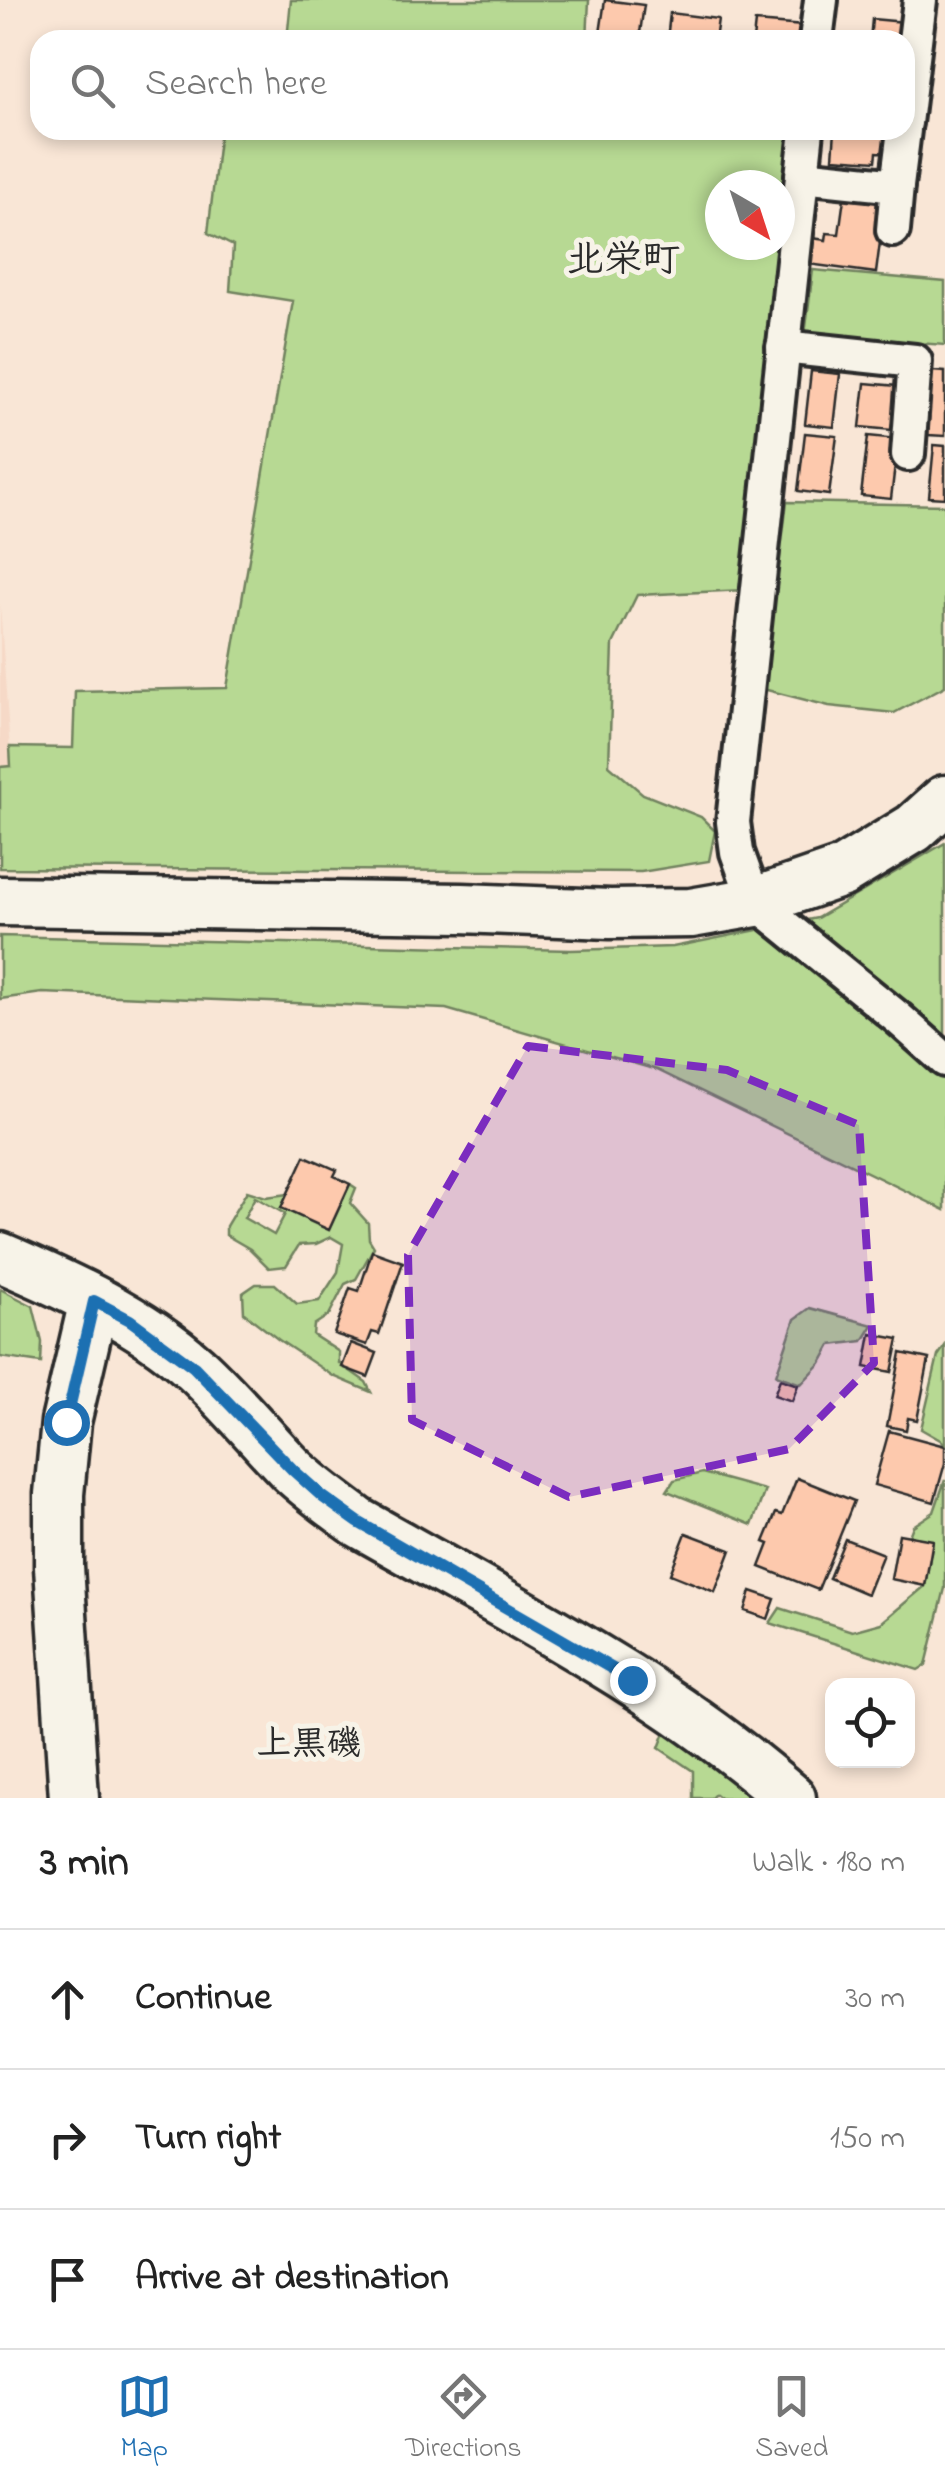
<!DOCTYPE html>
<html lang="en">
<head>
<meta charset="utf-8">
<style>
	:root { --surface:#fff; --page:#f2f2f2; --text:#222; --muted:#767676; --line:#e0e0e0; --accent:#1f6fb2 }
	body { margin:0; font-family:"Indie Flower","Klee One",sans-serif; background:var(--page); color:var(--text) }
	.controls { position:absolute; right:30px; bottom:30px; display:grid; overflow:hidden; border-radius:20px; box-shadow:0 5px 15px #0003 }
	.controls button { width:90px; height:90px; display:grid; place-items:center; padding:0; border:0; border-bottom:2px solid var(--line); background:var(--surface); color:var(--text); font:50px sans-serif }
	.compass { position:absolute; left:705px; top:170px; width:90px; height:90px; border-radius:50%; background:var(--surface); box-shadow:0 5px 15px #0003; rotate:141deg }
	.stop { position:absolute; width:30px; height:30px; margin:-22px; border:8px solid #1f6fb2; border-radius:50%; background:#fff }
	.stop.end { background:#1f6fb2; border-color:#fff; box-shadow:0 2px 10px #0008 }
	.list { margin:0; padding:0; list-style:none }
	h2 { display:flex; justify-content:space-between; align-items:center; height:130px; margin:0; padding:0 40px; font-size:42px }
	h2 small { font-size:32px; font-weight:400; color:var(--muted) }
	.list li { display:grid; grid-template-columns:65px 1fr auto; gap:30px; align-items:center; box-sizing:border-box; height:140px; padding:0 40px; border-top:2px solid var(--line) }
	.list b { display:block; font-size:38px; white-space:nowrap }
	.list em { font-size:32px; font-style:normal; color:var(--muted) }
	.icon { flex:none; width:55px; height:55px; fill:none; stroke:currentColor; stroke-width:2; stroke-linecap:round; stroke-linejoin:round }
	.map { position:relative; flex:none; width:945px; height:1798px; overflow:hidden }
	.search { position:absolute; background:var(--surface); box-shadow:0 5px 15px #0003; left:30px; right:30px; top:30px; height:110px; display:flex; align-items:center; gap:25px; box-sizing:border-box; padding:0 35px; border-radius:30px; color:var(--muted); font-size:38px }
	.sheet { height:550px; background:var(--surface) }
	nav { display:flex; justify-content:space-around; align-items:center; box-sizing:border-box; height:140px; border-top:2px solid var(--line); background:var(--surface); font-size:28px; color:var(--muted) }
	nav a { display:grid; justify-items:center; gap:5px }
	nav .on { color:var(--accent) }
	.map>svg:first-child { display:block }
	.built { fill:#f6d9c7 }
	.green { fill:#b7d993; stroke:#71825f; stroke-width:2.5; fill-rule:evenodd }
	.building { fill:#fdc9ad; stroke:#2b2b2b; stroke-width:2.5 }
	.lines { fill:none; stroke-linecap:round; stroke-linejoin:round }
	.street-casing { stroke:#2b2b2b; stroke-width:40 }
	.secondary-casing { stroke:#2b2b2b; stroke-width:55 }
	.street { stroke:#f7f3e8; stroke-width:32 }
	.secondary { stroke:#f7f3e8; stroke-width:48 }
	.route { stroke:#1f6fb2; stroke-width:12 }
	.marked { fill:#7b2cbf; fill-opacity:0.2; stroke:#7b2cbf; stroke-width:8; stroke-dasharray:20 12; stroke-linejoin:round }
	.labels { text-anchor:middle; stroke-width:10; stroke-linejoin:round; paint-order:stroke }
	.neighbourhood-label { font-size:35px; font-weight:bold; fill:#2b2b2b; stroke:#f7f3e8 }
	.quarter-label { font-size:38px; font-weight:bold; fill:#2b2b2b; stroke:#f7f3e8 }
</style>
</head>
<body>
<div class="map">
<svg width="945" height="1798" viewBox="0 0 945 1798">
	<rect width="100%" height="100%" fill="#f9e6d6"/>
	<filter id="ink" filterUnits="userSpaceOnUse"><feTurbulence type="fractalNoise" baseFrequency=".01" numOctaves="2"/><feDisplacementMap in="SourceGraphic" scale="20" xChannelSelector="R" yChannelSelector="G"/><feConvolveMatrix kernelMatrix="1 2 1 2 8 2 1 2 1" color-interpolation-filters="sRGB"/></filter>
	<g filter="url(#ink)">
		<path class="built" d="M0 604 11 766 0 767Z"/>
		<g class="green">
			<path d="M291 0H589L587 40H287Z"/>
			<path d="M220 130H800L745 590 637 595 613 644 609 765 643 794 701 817 715 831 709 861 641 872 0 868V767L11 766 10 747 73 748 75 691 227 688 293 301 230 291 233 246 208 233ZM720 185H780V245H720Z"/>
			<path d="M813 270 945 282V345L805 335Z"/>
			<path d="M787 502 945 505V686L894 713 829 706 763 689Z"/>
			<path d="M945 843V1210L657 1070 446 1009 42 993 0 999V936L571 950 673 947 817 918Z"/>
			<path d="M350 1184 356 1188 350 1203 368 1223 369 1239 374 1247 356 1279 345 1284 329 1315 314 1325 313 1335 339 1352V1363L366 1382 371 1392 333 1376 279 1340 244 1313 243 1293 256 1284H275L297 1304 319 1301 338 1272 343 1244 331 1237 316 1244 299 1245 286 1266 269 1268 250 1249 226 1235V1226L247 1191 266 1197 288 1194 281 1208 329 1229ZM255 1197 285 1214 274 1235 244 1218Z"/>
			<path d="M0 1289 33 1306 42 1342 41 1363 0 1357Z"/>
			<path d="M810 1308 873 1325 863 1341 831 1345 821 1363 801 1384 776 1375 795 1319Z"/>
			<path d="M945 1346V1446L942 1441 921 1429 938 1356Z"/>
			<path d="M702 1473 765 1490 752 1525 667 1491 674 1480Z"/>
			<path d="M945 1480V1588L926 1665 918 1670 770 1623 780 1608 852 1631 881 1623 925 1586 933 1541 909 1536 913 1526 934 1512Z"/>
			<path d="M677 1733 758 1798H720L715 1794 711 1798H693V1771L659 1748 664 1735Z"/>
		</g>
		<g class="building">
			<path d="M605 0 644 5 639 40H599Z"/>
			<path d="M670 13 718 19 715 40H667Z"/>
			<path d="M872 19 904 22 902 40H870Z"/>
			<path d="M755 22 803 26 801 40H753Z"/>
			<path d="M835 130H893L891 153 877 152 876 161 833 158Z"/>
			<path d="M845 191 886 196 876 273 808 264 812 238 826 240 827 233 839 234Z"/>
			<path d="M811 371 840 374 834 427 805 424Z"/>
			<path d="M932 371 945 372V436L928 435 929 418H923L924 401H930Z"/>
			<path d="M865 383 897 386 892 430 860 427Z"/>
			<path d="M805 433 837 436 829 495 798 491Z"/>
			<path d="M868 436 898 439 891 499 861 496Z"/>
			<path d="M934 445 945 446V498L929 497Z"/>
			<path d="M305 1156 337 1170 334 1176 350 1184 329 1230 281 1208Z"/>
			<path d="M372 1251 403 1262 379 1334 372 1332 367 1345 334 1334 350 1288 359 1291Z"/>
			<path d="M871 1334 899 1339 892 1372 865 1367Z"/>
			<path d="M351 1343 377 1353 368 1377 342 1367Z"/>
			<path d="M901 1353 929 1359 917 1420 908 1418 906 1430 887 1426Z"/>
			<path d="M780 1379 798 1385 792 1401 774 1395Z"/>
			<path d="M889 1431 945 1446V1463L934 1502 874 1485Z"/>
			<path d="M797 1478 854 1501 818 1590 760 1567 769 1544 764 1542 776 1513 782 1515Z"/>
			<path d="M686 1533 731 1550 715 1592 670 1574Z"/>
			<path d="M899 1534 933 1540 925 1586 891 1579Z"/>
			<path d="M845 1539 883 1554 867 1594 829 1578Z"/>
			<path d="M751 1591 775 1599 768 1619 745 1611Z"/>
		</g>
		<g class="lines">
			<defs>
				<g id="street">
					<path d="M816 40 821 0"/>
					<path d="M905 123 920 0"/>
					<path d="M807 130 733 822 737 852 755 902 898 1018 945 1060"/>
					<path d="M802 176 897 186 904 130"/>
					<path d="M893 230 897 186"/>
					<path d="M783 347 915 361 908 454"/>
				</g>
				<g id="secondary">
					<path d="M0 901 462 908 610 914 691 913 755 902 842 872 914 828 945 800"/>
					<path d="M0 1257C68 1286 139 1318 195 1368 229 1399 259 1436 291 1469 312 1489 335 1505 358 1522 505 1606 664 1686 791 1798"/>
					<path d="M74 1798 59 1567V1494L66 1422 94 1301"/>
				</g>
			</defs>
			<use href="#street" class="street-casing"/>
			<use href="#secondary" class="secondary-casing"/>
			<use href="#street" class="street"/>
			<use href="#secondary" class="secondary"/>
		</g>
	</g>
	<g class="lines" filter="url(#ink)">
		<path class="route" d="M66 1422 94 1301 130 1320 194 1367 293 1470 323 1497 358 1522 632 1680"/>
	</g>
	<path class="marked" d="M528 1046 727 1070 859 1125 874 1363 789 1449 569 1497 412 1420 408 1255Z"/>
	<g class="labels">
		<g class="neighbourhood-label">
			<text x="309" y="1754">上黒磯</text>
		</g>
		<g class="quarter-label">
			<text x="623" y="271">北栄町</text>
		</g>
	</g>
</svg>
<div class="controls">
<button><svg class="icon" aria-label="locate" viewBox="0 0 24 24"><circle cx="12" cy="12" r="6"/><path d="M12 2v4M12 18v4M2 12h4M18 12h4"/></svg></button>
</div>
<svg class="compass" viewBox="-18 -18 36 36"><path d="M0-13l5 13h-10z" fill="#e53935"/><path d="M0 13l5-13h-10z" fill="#767676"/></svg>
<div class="stop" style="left:66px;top:1422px"></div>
<div class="stop end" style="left:632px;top:1680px"></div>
<div class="search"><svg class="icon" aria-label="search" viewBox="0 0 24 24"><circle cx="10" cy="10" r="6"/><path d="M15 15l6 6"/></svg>Search here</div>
</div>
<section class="sheet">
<h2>3 min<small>Walk · 180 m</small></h2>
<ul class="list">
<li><svg class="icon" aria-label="ahead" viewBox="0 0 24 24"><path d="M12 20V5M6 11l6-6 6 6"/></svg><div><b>Continue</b></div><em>30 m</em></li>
<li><svg class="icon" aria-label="right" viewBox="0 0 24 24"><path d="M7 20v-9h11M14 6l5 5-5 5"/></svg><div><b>Turn right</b></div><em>150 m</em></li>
<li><svg class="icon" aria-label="arrive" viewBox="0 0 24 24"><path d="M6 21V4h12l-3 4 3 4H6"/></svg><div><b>Arrive at destination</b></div></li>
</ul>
</section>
<nav>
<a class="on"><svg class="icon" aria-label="map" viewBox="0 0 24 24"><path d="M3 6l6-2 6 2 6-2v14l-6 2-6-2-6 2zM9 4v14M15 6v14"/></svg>Map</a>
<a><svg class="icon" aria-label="directions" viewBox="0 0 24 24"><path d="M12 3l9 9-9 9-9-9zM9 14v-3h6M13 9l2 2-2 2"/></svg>Directions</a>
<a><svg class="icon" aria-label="saved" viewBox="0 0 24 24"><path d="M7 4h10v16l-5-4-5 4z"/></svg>Saved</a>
</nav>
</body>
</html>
